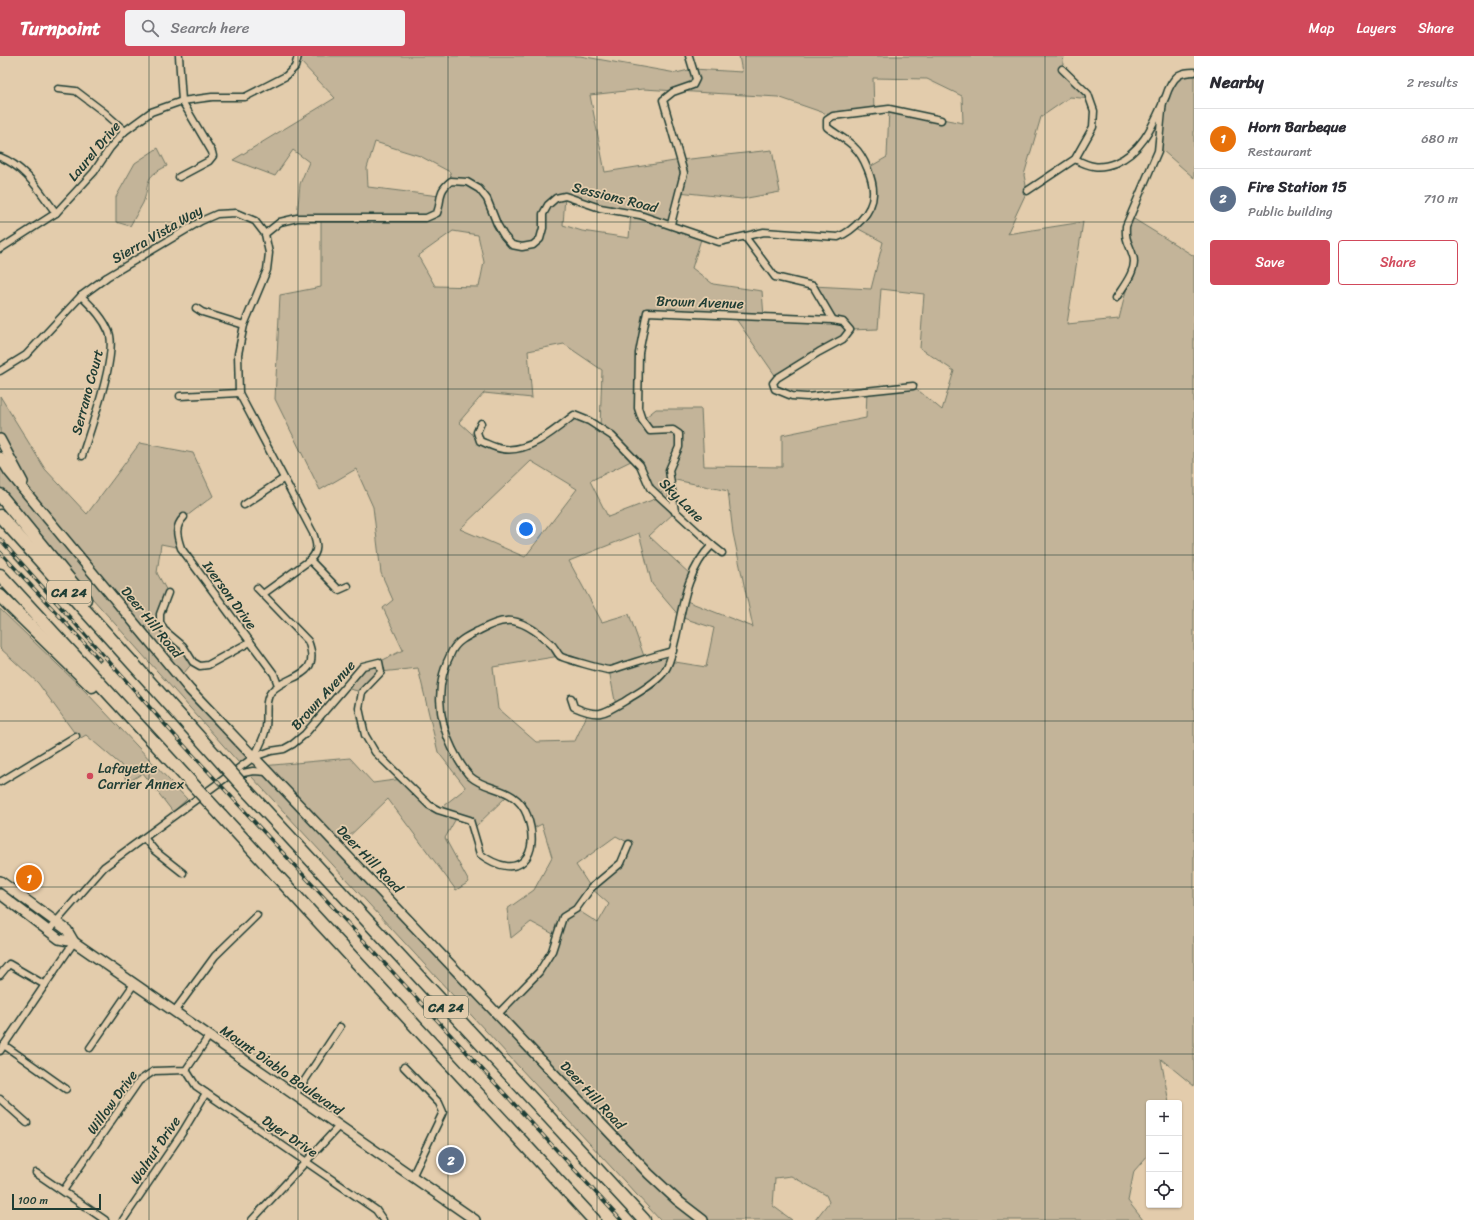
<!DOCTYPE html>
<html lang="en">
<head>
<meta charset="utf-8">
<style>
	:root { --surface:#fff; --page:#f2f2f3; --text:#2b2b33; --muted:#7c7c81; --line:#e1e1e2; --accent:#d1495b }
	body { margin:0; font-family:Sriracha,sans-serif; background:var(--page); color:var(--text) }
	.controls { position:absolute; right:12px; bottom:12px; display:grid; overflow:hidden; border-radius:4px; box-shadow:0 1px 3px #0004 }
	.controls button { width:36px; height:36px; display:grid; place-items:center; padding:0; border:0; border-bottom:1px solid var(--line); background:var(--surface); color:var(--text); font:20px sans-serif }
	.scale { position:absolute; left:12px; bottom:10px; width:89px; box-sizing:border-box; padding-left:4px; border:2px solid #1f3d34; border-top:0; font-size:11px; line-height:14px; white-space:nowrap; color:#1f3d34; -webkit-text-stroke:3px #e3ccac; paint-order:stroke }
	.you { position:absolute; left:526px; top:473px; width:14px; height:14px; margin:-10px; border:3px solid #fff; border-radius:50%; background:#1a73e8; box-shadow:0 0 0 6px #1a73e833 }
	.badge { display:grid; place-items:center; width:26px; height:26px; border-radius:50%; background:var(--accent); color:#fff; font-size:13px; font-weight:700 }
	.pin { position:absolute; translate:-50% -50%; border:2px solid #fff; box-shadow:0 1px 4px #0006 }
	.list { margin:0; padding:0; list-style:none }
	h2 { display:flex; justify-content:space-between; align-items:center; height:52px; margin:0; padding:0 16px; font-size:17px }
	h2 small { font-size:13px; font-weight:400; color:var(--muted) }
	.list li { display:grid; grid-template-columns:26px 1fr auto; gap:12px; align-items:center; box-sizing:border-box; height:60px; padding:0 16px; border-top:1px solid var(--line) }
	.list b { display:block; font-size:15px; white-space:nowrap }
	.list p { margin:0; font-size:13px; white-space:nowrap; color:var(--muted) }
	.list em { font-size:13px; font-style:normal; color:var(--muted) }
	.actions { display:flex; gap:8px; padding:12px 16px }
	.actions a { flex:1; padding:9px 0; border:1px solid var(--accent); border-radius:4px; text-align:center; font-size:14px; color:var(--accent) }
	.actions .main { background:var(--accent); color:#fff }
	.icon { flex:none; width:22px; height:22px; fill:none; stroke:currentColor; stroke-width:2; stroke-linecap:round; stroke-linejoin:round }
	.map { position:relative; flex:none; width:1194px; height:1164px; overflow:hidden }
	header { display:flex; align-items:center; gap:24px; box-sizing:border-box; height:56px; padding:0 20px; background:var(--accent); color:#fff }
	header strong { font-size:19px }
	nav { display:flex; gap:22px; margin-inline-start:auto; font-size:14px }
	.search { width:280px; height:36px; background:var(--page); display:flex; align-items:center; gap:10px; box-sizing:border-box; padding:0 14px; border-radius:4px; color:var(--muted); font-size:15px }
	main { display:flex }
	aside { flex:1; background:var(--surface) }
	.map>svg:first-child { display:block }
	.green { fill:#c3b499; stroke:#717866; fill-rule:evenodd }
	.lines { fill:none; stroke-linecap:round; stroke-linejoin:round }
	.street-casing { stroke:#1f3d34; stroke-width:9 }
	.secondary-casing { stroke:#1f3d34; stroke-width:12 }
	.highway-casing { stroke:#1f3d34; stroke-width:15 }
	.street { stroke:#e3ccac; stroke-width:6 }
	.secondary { stroke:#e3ccac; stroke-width:9 }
	.highway { stroke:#e3ccac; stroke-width:12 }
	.rail-casing { stroke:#1f3d34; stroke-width:3.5 }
	.rail { stroke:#e3ccac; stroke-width:2; stroke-dasharray:6; stroke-linecap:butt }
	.highway-bridge-casing { stroke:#1f3d34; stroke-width:15; stroke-linecap:butt }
	.highway-bridge { stroke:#e3ccac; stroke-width:12 }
	.grid { fill:none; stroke:#1f3d34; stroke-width:1; stroke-opacity:0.55 }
	.poi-dot { fill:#d1495b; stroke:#e3ccac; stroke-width:1.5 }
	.labels { text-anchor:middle; stroke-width:3.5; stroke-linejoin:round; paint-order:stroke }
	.shield { fill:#e3ccac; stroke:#5a6858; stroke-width:1 }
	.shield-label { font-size:13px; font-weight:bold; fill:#1f3d34 }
	.street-label { font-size:14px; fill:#1f3d34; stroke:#e3ccac }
	.poi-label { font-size:14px; fill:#1f3d34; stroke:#e3ccac; text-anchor:start }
</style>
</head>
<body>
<header>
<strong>Turnpoint</strong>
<div class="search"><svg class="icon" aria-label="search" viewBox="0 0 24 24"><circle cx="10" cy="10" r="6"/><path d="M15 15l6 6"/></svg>Search here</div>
<nav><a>Map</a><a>Layers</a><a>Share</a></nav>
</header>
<main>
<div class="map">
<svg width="1194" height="1164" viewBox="0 0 1194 1164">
	<rect width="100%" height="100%" fill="#e3ccac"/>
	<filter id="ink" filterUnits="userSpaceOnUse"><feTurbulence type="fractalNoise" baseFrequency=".025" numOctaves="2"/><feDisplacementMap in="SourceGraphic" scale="8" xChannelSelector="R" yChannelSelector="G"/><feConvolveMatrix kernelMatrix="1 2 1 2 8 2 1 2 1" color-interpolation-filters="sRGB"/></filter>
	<g filter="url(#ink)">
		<g class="green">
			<path d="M298 0H580L676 17 693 13 742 16 739 0H1064L1062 13 1091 43 1070 41 1041 61 1024 119 1027 135 1007 178 1083 166 1067 268 1119 263 1130 219 1134 209 1125 182 1129 160 1194 200V1030L1161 1003 1169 1047H1149V1098L1134 1115 1128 1145 1143 1164H815L829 1146 826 1139 791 1120 775 1122 773 1150 792 1164H660L251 720 256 718 262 710 350 702 373 727 402 723 438 754 466 732 438 696 418 612 381 616 362 636 345 632 363 610 379 606 403 594 383 552 393 544 381 517 373 451 356 413 320 434 275 343 280 239 321 231V161L297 162 300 128 309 106 293 94 275 120 233 104 335 42 298 3ZM873 22 927 23 962 40 963 67 889 53 887 101 868 112C874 140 876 148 855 171L883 186 871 233 813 230 833 264 764 261 762 235 713 228 692 212 702 180 671 168 679 136 742 143 780 136 772 94 681 104 605 116 590 39 643 33 778 41 833 60 874 55ZM375 86 420 100 450 116 451 125 439 140 368 131 367 112ZM565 140 631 157 629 182 582 175 563 169ZM453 175 478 179 484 206 479 231 435 230 418 200ZM881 233 924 238 920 292 954 315 942 354 913 330 867 334 866 362 782 379V411L704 410 701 353H656L642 364C631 334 642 288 647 256L734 260 777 322 843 283 850 274 878 273ZM564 288 602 314 600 372 574 359 530 388 518 393 491 390 480 385 459 366 484 337 532 342 528 295ZM635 403 660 441 608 461 590 425ZM531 405 577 433 525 501 460 473ZM671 423 728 435 733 477 753 571 684 544 692 520 649 480 675 456ZM639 477 652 528 680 561 714 572 706 611 669 605 673 595 645 603 629 558 602 566 569 505ZM560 600 609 614 616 650 588 657 575 685 536 686 498 653 493 611ZM509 738 527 759 530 774 542 768 552 801 534 834 507 853 511 882 531 866 557 880 539 916 498 958 339 790 388 743 456 834 469 826 445 782 458 759 472 767 473 773ZM616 780 629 787 621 807 591 832 576 809ZM591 832 609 848 598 867 576 853Z"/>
			<path d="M1194 16V122L1162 94 1163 44 1179 19Z"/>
			<path d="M158 92 167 110C142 122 151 126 143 147 139 155 134 162 130 170L116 166V141L135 107Z"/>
			<path d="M0 340 45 413 87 458 140 387 193 397 213 440 179 466 181 492 161 488 157 517 168 537 160 566 193 606 180 622 254 701 246 707H239L76 524 0 432V401L9 416 0 383Z"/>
			<path d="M0 553 86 636 187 743 173 756 143 717 127 727 121 709 86 679 79 683 38 627 0 592Z"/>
		</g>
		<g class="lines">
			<defs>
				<g id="street">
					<path d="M179 0 182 45 212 96 213 100 209 105 179 121"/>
					<path d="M58 33 76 35 105 57 125 75"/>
					<path d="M0 101C26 111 40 136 56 157"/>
					<path d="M1075 103C1090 111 1099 113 1115 107 1144 95 1154 66 1166 40 1168 33 1173 23 1179 19 1183 17 1190 16 1194 16"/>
					<path d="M1027 135 1075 103 1093 71 1094 55 1088 38 1062 13"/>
					<path d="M671 168 684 117 663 44 673 36 693 29 696 23 689 0"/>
					<path d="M265 178 280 166 297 162H426L437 157C443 142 436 137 451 125L467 126 479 133 487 143 497 168 504 180 512 189 522 191 533 189 540 183 543 172V158L548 149 556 142 565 140 600 152 640 159 719 186 764 176 838 181C853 175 873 156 873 138 874 125 864 100 854 91 847 83 835 78 827 71V64L833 60 889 53 941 64"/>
					<path d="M746 182 775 221 813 230 833 264"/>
					<path d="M0 193 56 157 94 116 110 92 125 75 151 56 182 45 212 41H245L286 20 295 11 298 0"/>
					<path d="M81 240C92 251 103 261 109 276 118 299 90 374 82 400"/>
					<path d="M1116 242C1123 231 1138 213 1133 200 1129 186 1125 186 1126 170L1158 95 1163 44"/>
					<path d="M196 252 202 256 244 269"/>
					<path d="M0 315 26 299 81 240 107 221 201 165 217 158 236 157 255 165 265 178 269 197 267 214 244 269 238 298 239 337 313 477C317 488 319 495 310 504L263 538"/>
					<path d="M180 340 239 337"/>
					<path d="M481 367 477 376 480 385C488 388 495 392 503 393 529 397 555 374 574 359L589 365 612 380 640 409 650 432 712 489C687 514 683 548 676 581 673 592 671 607 664 616 655 628 637 637 625 645 603 658 599 662 574 651L571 642"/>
					<path d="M244 449 283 423"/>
					<path d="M675 456 669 414 679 391V378L673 374 650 375 642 364 638 352 639 297 647 256 833 264 843 266 850 274 843 283 819 296 777 322 773 327 775 333 792 340 807 341 913 330"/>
					<path d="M184 461C174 471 177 480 181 492L274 618 278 629"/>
					<path d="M712 489 722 497"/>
					<path d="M310 504 339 534 348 530"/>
					<path d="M168 537 160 558V566L164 574 183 590 193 606 200 610 208 609 250 586"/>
					<path d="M254 701C258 693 263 684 265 676 269 663 263 646 271 636 286 618 323 623 308 585L257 532"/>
					<path d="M233 719 253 715 268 716"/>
					<path d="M0 726 76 680"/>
					<path d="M145 783 155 795 183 817"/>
					<path d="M49 874 104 811 254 701 271 695 284 693 293 688 305 678 363 610 379 606 381 616 362 636 359 652 365 679 375 696 429 749 438 754 470 764 480 798C519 827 542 800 527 759 516 730 488 736 471 721 463 714 458 703 453 694 437 662 435 627 452 595 457 585 468 580 478 575 486 571 497 565 506 565 521 563 540 578 551 588 555 591 556 596 560 600 562 602 605 614 609 614 614 614 621 610 626 609 642 604 657 599 673 595"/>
					<path d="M0 919 9 908 45 929"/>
					<path d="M174 956 215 900 257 859"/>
					<path d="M498 958 539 916 552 895 563 861 576 853 591 832 621 807 629 788"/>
					<path d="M4 989 66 1033"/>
					<path d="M90 992 134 928"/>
					<path d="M0 995 74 886"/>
					<path d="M404 1011 439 1047 443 1056 412 1121"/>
					<path d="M186 1014 196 1030 376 1154 383 1164"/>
					<path d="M295 1039 340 971"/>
					<path d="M0 1043 27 1067"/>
					<path d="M36 1117 105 1164"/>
					<path d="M63 1135 139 1025 154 1015 186 1014 209 980"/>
					<path d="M123 1164 182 1077 206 1037"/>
					<path d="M252 1164 339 1070"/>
				</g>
				<g id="secondary">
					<path d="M0 383 23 426"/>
					<path d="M0 401 9 416 190 634 649 1118 677 1144 703 1164"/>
					<path d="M0 825 67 874 74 886"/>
					<path d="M0 838 59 883 74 886 475 1164"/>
				</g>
				<g id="highway">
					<path d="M0 439 85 543"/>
					<path d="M0 460 154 631"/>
					<path d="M0 519 185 720"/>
					<path d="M0 540 92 630"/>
					<path d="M249 737 644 1164"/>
					<path d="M221 759 594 1164"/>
				</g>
			</defs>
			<use href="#street" class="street-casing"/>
			<use href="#secondary" class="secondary-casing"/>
			<use href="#highway" class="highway-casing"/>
			<use href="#street" class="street"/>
			<use href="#secondary" class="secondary"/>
			<use href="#highway" class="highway"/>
			<defs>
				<g id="rail">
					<path d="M0 483 169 673 621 1164"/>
					<path d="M0 496 100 604"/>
				</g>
			</defs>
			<use href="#rail" class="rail-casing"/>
			<use href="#rail" class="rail"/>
			<defs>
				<g id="highway-bridge">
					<path d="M154 631 249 737"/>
					<path d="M185 720 221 759"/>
				</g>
			</defs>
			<use href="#highway-bridge" class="highway-bridge-casing"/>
			<use href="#highway-bridge" class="highway-bridge"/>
		</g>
	</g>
	<path class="grid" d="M149 0V1164M298 0V1164M448 0V1164M597 0V1164M746 0V1164M896 0V1164M1045 0V1164M0 166H1194M0 333H1194M0 499H1194M0 665H1194M0 831H1194M0 998H1194"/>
	<circle class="poi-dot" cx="90" cy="720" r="4"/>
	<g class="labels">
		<g class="shield">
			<rect x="47" y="525" width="44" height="22" rx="3"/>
			<rect x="424" y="940" width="44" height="22" rx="3"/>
		</g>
		<g class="shield-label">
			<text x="69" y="541">CA 24</text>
			<text x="446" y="956">CA 24</text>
		</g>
		<g class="street-label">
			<text transform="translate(94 95) rotate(-50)" y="5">Laurel Drive</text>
			<text transform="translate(615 141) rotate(14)" y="5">Sessions Road</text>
			<text transform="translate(157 178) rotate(-30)" y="5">Sierra Vista Way</text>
			<text transform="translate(700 246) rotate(2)" y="5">Brown Avenue</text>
			<text transform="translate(87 336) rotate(-75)" y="5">Serrano Court</text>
			<text transform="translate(682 444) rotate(45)" y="5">Sky Lane</text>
			<text transform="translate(230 539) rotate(54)" y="5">Iverson Drive</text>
			<text transform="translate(152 566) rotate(51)" y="5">Deer Hill Road</text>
			<text transform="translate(323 639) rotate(-48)" y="5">Brown Avenue</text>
			<text transform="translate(370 803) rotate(46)" y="5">Deer Hill Road</text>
			<text transform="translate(282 1014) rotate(35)" y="5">Mount Diablo Boulevard</text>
			<text transform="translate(593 1039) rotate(47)" y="5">Deer Hill Road</text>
			<text transform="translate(112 1046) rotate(-54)" y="5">Willow Drive</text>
			<text transform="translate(290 1080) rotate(34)" y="5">Dyer Drive</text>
			<text transform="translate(155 1094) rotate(-56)" y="5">Walnut Drive</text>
		</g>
		<g class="poi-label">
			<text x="98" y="717">Lafayette<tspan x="98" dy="16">Carrier Annex</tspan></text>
		</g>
	</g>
</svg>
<div class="controls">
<button>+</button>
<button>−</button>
<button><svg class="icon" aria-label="locate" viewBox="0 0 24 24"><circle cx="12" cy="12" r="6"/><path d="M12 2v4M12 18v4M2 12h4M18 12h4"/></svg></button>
</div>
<div class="scale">100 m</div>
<div class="you"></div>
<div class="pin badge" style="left:29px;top:822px;background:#e8710a">1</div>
<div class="pin badge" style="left:451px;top:1104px;background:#5c6f8a">2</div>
</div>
<aside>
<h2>Nearby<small>2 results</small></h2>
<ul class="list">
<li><span class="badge" style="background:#e8710a">1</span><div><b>Horn Barbeque</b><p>Restaurant</p></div><em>680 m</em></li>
<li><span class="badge" style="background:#5c6f8a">2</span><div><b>Fire Station 15</b><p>Public building</p></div><em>710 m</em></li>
</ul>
<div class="actions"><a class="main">Save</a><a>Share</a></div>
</aside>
</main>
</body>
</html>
